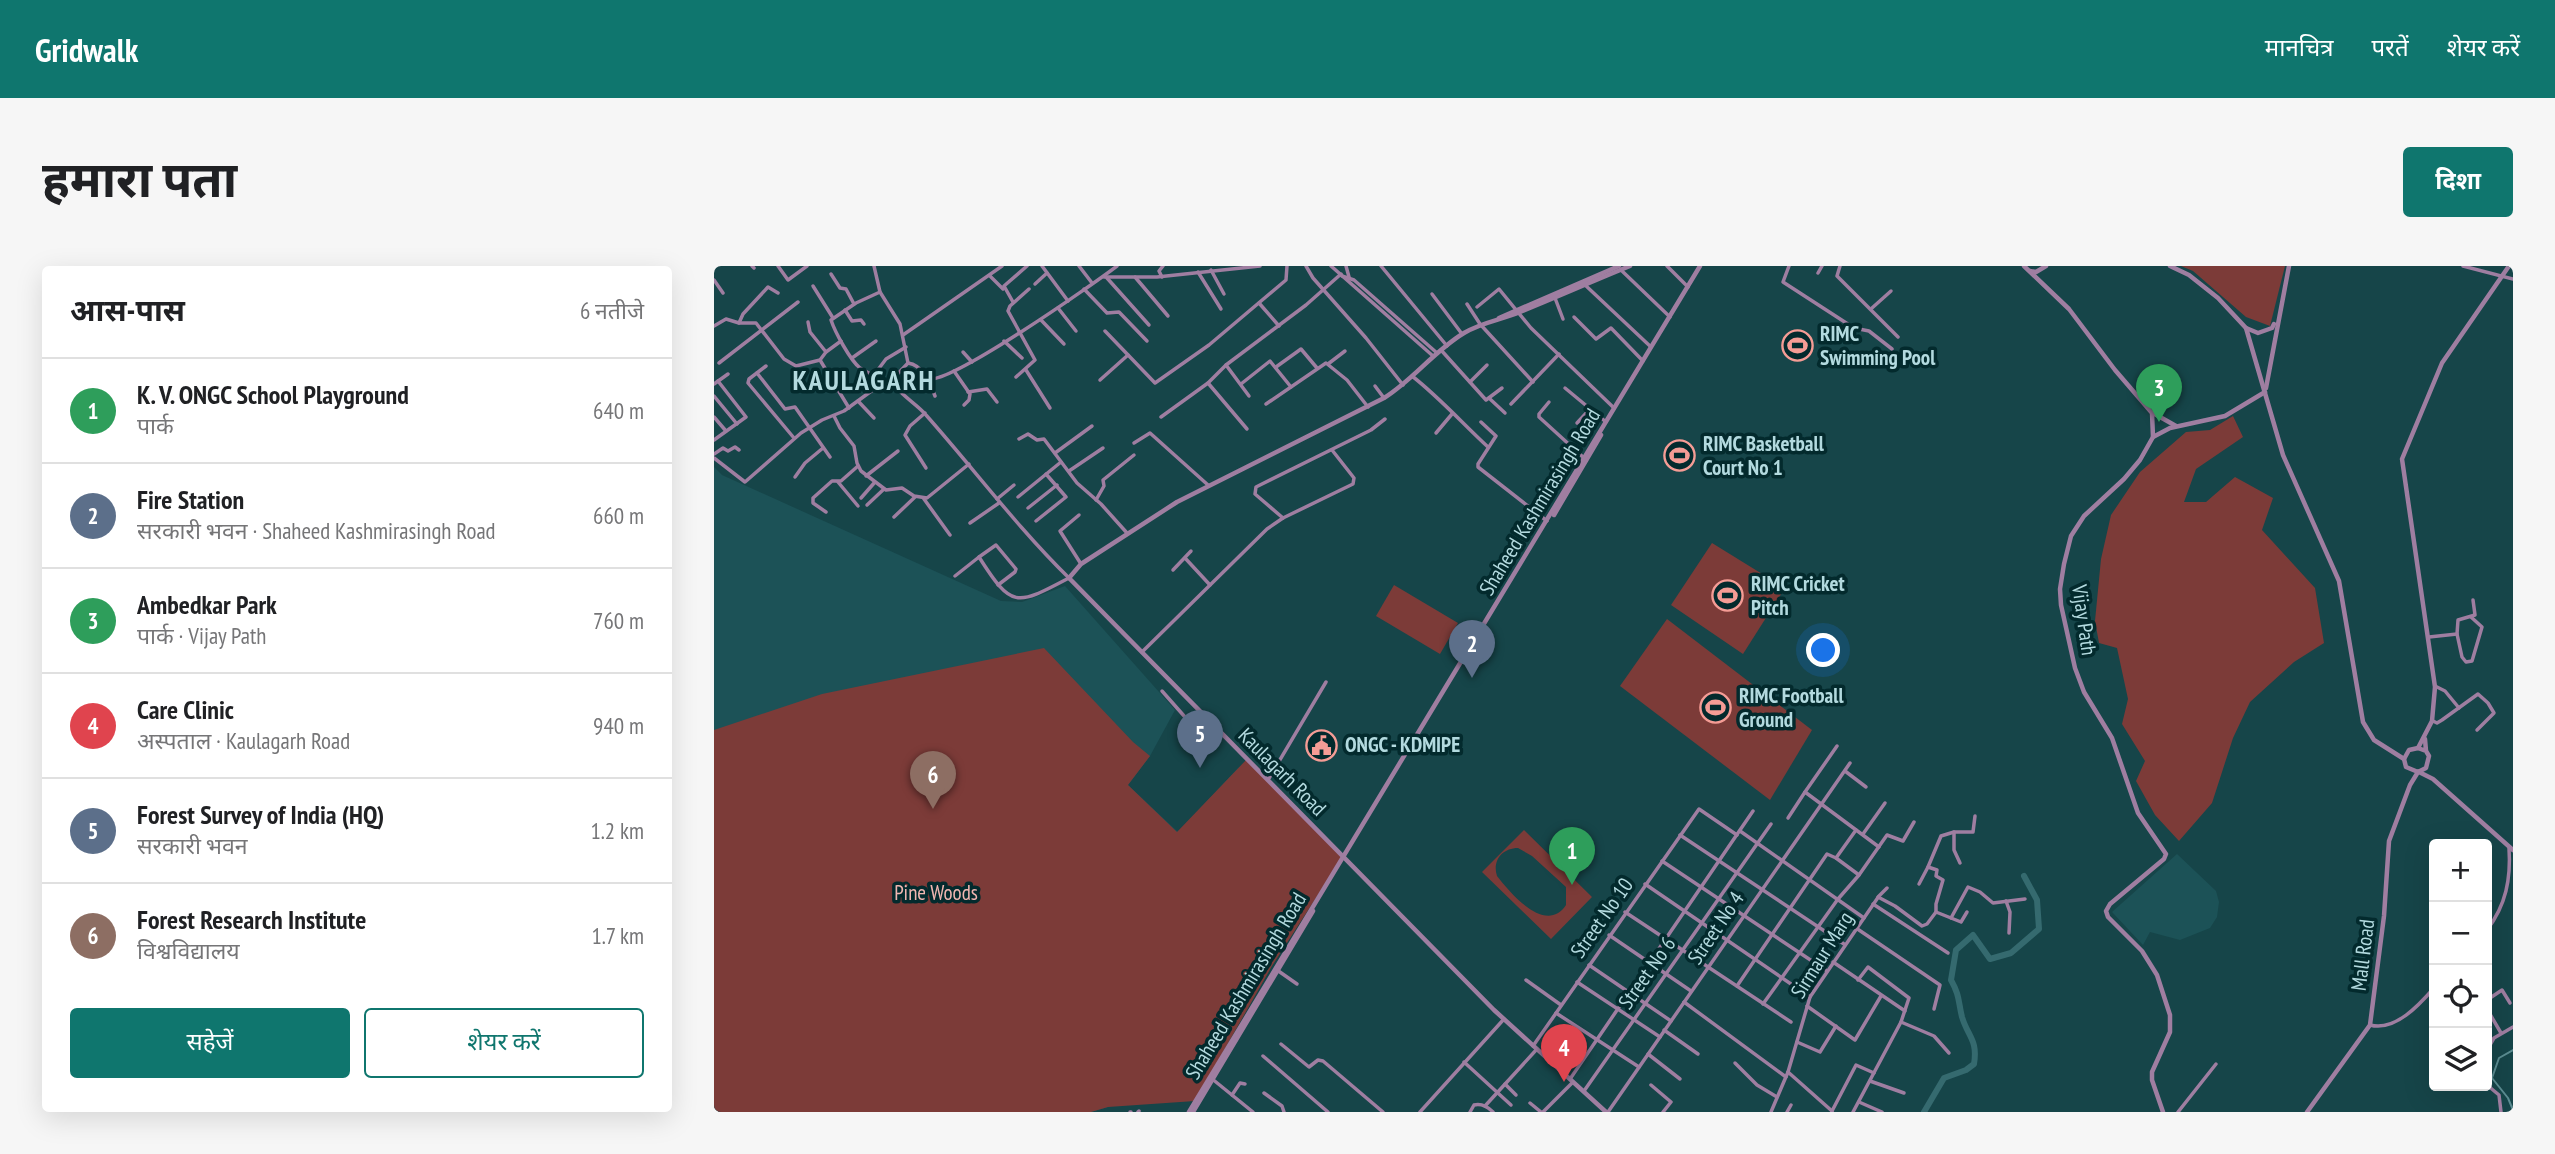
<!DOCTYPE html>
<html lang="hi">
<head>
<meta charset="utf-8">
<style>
	:root { --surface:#fff; --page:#f6f6f6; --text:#202124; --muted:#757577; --line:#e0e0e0; --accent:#0f766e }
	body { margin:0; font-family:"PT Sans Narrow","Noto Sans Devanagari",sans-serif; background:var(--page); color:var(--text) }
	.controls { position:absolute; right:21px; bottom:21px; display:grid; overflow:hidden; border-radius:7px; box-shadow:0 7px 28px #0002 }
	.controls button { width:63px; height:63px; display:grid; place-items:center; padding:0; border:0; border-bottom:2px solid var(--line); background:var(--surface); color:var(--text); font:35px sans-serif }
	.you { position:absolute; left:1110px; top:385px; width:24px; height:24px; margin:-18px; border:5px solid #fff; border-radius:50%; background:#1a73e8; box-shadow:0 0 0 10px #1a73e833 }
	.badge { display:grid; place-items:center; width:46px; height:46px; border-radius:50%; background:var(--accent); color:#fff; font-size:23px; font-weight:700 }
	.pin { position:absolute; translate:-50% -58px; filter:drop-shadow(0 2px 4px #0008) }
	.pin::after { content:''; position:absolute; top:37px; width:24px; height:21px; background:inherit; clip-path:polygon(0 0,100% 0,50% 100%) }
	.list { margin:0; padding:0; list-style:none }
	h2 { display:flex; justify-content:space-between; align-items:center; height:91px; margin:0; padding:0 28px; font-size:30px }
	h2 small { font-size:23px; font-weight:400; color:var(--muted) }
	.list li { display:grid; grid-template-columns:46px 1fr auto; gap:21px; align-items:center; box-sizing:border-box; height:105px; padding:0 28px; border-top:2px solid var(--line) }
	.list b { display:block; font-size:26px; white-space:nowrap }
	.list p { margin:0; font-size:23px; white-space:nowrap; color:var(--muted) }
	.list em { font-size:23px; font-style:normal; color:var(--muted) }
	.actions { display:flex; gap:14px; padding:21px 28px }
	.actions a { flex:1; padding:16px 0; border:2px solid var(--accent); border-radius:7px; text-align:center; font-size:24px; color:var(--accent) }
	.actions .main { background:var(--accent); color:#fff }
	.icon { flex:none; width:38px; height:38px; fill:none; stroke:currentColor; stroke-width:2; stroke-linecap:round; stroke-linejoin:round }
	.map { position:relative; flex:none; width:1799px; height:846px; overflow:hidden; border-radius:7px }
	header { display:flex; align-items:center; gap:42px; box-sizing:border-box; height:98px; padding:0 35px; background:var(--accent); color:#fff }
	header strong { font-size:33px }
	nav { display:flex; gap:38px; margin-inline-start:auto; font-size:24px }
	.intro { display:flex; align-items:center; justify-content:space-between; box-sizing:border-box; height:168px; padding:0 42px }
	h1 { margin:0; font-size:49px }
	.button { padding:18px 32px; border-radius:7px; background:var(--accent); color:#fff; font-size:24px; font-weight:700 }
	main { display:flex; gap:42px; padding:0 42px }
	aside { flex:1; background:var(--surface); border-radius:7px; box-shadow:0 7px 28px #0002 }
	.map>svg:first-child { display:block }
	.built { fill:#1c5257 }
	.green { fill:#7c3b38; fill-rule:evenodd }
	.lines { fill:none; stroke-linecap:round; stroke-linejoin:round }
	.stream { stroke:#5b8c91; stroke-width:2 }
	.river { stroke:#356a6f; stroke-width:6 }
	.minor { stroke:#9f7ea1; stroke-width:3.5 }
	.tertiary { stroke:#9f7ea1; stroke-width:4.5 }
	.labels { text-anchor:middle; stroke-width:7; stroke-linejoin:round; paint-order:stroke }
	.poi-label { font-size:21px; font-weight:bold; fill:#b3dadf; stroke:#032a2d; text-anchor:start }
	.street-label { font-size:21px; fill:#b3dadf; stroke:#032a2d }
	.park-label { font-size:21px; fill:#f0b6b1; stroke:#032a2d }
	.district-label { font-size:28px; font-weight:bold; letter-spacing:2px; fill:#b3dadf; stroke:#032a2d }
</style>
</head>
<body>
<header>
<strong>Gridwalk</strong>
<nav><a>मानचित्र</a><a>परतें</a><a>शेयर करें</a></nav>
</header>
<div class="intro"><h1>हमारा पता</h1><a class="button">दिशा</a></div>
<main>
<aside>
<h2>आस-पास<small>6 नतीजे</small></h2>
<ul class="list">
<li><span class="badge" style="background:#2e9e5b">1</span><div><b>K. V. ONGC School Playground</b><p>पार्क</p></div><em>640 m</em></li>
<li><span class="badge" style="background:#5c6f8a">2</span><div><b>Fire Station</b><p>सरकारी भवन · Shaheed Kashmirasingh Road</p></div><em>660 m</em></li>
<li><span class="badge" style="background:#2e9e5b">3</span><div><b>Ambedkar Park</b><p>पार्क · Vijay Path</p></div><em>760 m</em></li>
<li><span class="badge" style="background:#e0444e">4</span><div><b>Care Clinic</b><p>अस्पताल · Kaulagarh Road</p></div><em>940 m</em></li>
<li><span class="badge" style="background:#5c6f8a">5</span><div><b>Forest Survey of India (HQ)</b><p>सरकारी भवन</p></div><em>1.2 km</em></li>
<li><span class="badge" style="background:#8d6e63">6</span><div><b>Forest Research Institute</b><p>विश्वविद्यालय</p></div><em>1.7 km</em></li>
</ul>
<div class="actions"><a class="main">सहेजें</a><a>शेयर करें</a></div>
</aside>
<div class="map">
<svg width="1799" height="846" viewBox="0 0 1799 846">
	<rect width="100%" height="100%" fill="#164549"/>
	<g class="built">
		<path d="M0 201 8 209 287 335 308 336 351 320 461 444 436 490 414 519 464 566 525 501 394 841 377 846H0Z"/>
		<path d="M1463 588 1502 625 1505 636 1503 651 1496 662 1466 674 1436 666 1429 679 1398 646Z"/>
	</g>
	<g class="green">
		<path d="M1467 0H1571L1556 60 1532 51 1479 5Z"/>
		<path d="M1519 150 1529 171 1482 203 1470 236H1492L1521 211 1559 232 1548 264 1601 322 1610 377 1580 396 1536 436 1519 472 1498 537 1465 575 1441 549 1422 515 1431 495 1408 458 1414 433 1403 382 1385 377 1381 355 1387 293 1397 249 1426 206 1472 166 1496 164Z"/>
		<path d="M998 277 1071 322 1029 388 957 339Z"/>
		<path d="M680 319 744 357 726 388 662 350Z"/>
		<path d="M953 353 1098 464 1056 534 906 420Z"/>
		<path d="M330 382 419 476 436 490 414 519 463 566 533 493 629 590 558 700 481 835 394 841 377 846H0V464L108 428Z"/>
		<path d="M810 564 878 631 837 673 768 606ZM804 582 818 590 852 621V639C832 669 797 628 783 610 778 595 788 582 804 582Z"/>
	</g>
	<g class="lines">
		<path class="stream" d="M1799 784 1785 792 1778 812 1794 832 1799 844"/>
		<path class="river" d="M1210 846 1230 812 1252 804 1260 798C1264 774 1254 771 1248 751 1244 735 1246 730 1237 714L1242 684 1259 669 1276 693 1297 687 1325 663 1323 634 1310 610"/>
		<g class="minor">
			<path d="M38 0 40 2"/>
			<path d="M64 0 74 14 93 0"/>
			<path d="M160 0 166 26 186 58 194 97"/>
			<path d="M328 0 354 35"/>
			<path d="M365 0 378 17"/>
			<path d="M592 0 599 12 652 72 689 119"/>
			<path d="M617 0 719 90"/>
			<path d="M632 0 635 11"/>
			<path d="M667 0 733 80"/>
			<path d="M953 0 974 21"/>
			<path d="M1075 0 1069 16 1140 62 1155 65 1178 83"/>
			<path d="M1126 0 1123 10 1184 71"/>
			<path d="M1749 0 1799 13"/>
			<path d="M497 4 510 28"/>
			<path d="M907 4 956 51"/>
			<path d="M484 6 507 43"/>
			<path d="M1104 7 1108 0"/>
			<path d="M117 8 126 22 132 23 140 38"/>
			<path d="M276 10 289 23"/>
			<path d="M628 10 640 14 723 87"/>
			<path d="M390 11H443L546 0"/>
			<path d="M421 11 454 50"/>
			<path d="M448 11 445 5 449 0"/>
			<path d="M393 12 435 59"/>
			<path d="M0 14 9 27"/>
			<path d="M321 18 333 7"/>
			<path d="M870 18 937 81"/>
			<path d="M99 20 119 52"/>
			<path d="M370 23 393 47 405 46 433 75"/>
			<path d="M166 26 142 37 117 54C121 66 136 94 146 102 156 109 157 105 167 118"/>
			<path d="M718 28 748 68"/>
			<path d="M841 32 849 53"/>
			<path d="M299 36 290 20 313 0"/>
			<path d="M545 37 565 60"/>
			<path d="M753 38 766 58 819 116"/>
			<path d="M763 41 785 23 817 62 900 142"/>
			<path d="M344 42 362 65"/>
			<path d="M1158 42 1177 25"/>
			<path d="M131 44 138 55 147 54 150 58"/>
			<path d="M860 51 882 73 897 62 929 95"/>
			<path d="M327 54 350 78"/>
			<path d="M94 56 96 66 112 86"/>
			<path d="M25 57 29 48 54 21 64 27"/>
			<path d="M0 60 12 53 25 57H42L70 93 82 100 106 94 112 86 127 75"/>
			<path d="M391 65 441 117 495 79 572 14 573 0"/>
			<path d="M189 69 288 0"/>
			<path d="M290 75 308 92"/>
			<path d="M727 84 772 134 788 122"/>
			<path d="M249 86 258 96"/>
			<path d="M138 92 162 75"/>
			<path d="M106 94 135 142"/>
			<path d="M5 97 84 36"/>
			<path d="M614 98 631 85"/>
			<path d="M512 99 535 130"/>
			<path d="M52 100 35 113 34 117 80 172"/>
			<path d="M562 101 587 83 603 102"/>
			<path d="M312 104 336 142"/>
			<path d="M240 105 256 128 255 134 250 139"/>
			<path d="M43 107 71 143 81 141 116 191"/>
			<path d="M160 109 172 93 192 81"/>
			<path d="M698 110C726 132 749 158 774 181"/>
			<path d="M302 111 321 94 294 45 296 40 315 23"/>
			<path d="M214 113C237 118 378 19 403 0"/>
			<path d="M178 114C185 129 202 137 212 149 260 203 303 261 355 312 302 340 298 343 265 291L241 310"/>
			<path d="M386 114 414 89"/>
			<path d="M756 116 773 99"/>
			<path d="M494 117 533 163"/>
			<path d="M0 118 14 108"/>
			<path d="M527 118 556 95 577 121"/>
			<path d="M661 120 670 132"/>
			<path d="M851 122 892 156"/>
			<path d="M254 126 273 123 283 136"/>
			<path d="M0 130 23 158"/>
			<path d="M776 133 791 147"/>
			<path d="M144 135 160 152"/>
			<path d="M835 136 825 148V151L870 192"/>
			<path d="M552 138 612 97 633 114 654 141"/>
			<path d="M797 138 845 88"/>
			<path d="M211 147 196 160 191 169 212 202"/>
			<path d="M120 150 126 162 140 180 143 197 147 205 172 224 188 222 200 230 213 232 255 198"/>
			<path d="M0 151 12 165"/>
			<path d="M447 151 494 117 512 99 592 39 627 8"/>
			<path d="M767 156 782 170 764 198V201L833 255"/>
			<path d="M863 157 876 143"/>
			<path d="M722 167 738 148"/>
			<path d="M305 173 314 168 323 174 330 173 363 217 387 238 413 267"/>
			<path d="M0 174 32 151 4 115"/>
			<path d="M420 177 436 167 494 219"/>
			<path d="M341 187 378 160"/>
			<path d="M0 188 9 182 14 185 21 181 25 184"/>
			<path d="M0 192 31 216 87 167 108 154 130 145 167 118 178 114 194 97C209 99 216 117 221 130"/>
			<path d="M355 205 389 182"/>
			<path d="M152 210 184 185"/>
			<path d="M81 211 91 197 109 182"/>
			<path d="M124 216 144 240"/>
			<path d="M304 231 347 196"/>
			<path d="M147 232 161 216"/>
			<path d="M210 233 236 269"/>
			<path d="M283 233 300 219"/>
			<path d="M382 234 390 220 389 214 420 189"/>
			<path d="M153 239 170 223"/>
			<path d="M314 242 343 219"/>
			<path d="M112 246 99 237V232L118 215H127L144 200"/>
			<path d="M365 249 346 265 367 298"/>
			<path d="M180 251 201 231"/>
			<path d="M569 252 541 228 542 221 657 164 671 153"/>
			<path d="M322 255 352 231 332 208"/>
			<path d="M256 257 285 237"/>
			<path d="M265 291 282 279 302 303 301 306 284 319"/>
			<path d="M471 292 496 319"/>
			<path d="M459 304 477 285"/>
			<path d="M1743 368 1748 391 1752 396 1758 395 1768 361 1757 351"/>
			<path d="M1715 371 1743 368 1744 354 1761 349 1759 334"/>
			<path d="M428 386 553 263 569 252 639 218 640 212 618 184"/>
			<path d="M1721 420 1731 425 1745 442"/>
			<path d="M448 425 486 468 491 467 499 458"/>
			<path d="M1719 455 1723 457 1728 454 1764 428 1774 437 1780 447 1763 464"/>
			<path d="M1131 505 1152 521"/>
			<path d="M554 514 612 416"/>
			<path d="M1091 526 1123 480"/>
			<path d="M1074 552 1091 526 1165 581"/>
			<path d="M1026 565 1150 652"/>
			<path d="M1240 566V584L1246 597"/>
			<path d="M1149 568 1171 537"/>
			<path d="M966 569 1130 678"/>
			<path d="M1122 592 1145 609"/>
			<path d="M948 595 1113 705"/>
			<path d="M1214 601 1227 570 1240 566H1259L1261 550"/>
			<path d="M931 618 1096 731"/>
			<path d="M1205 618 1214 601 1223 604 1222 610 1229 614 1222 638V646"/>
			<path d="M1164 631 1181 640 1208 660 1213 658 1222 646 1237 652 1254 621 1266 626 1279 637 1311 633"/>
			<path d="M1292 635 1296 646 1295 667"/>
			<path d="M1159 638 1234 687"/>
			<path d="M911 646 1077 756"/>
			<path d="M1237 652 1247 656 1253 646"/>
			<path d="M1142 662 1226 719 1220 743"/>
			<path d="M1773 664C1792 639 1797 613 1795 582"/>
			<path d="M895 669 977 725"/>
			<path d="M1119 696 1191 745"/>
			<path d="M875 699 957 755"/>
			<path d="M563 704 583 718"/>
			<path d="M812 714 847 739"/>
			<path d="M863 716 946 771"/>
			<path d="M1023 720 1113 588 1122 592 1142 564"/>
			<path d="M1773 734 1788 724 1796 737"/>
			<path d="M970 736 1072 811"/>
			<path d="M1049 738 1124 633 1145 609 1173 569 1189 575 1200 556"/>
			<path d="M1093 740 1141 774 1167 730"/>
			<path d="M1773 743 1787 767"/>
			<path d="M842 747 925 801"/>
			<path d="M1187 756 1220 770 1235 787"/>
			<path d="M1656 759C1681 766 1706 738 1720 722"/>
			<path d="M950 764 984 788"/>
			<path d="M1083 776 1106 786 1122 760"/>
			<path d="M567 778 595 801 604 794 609 795 669 846"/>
			<path d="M819 780 985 543 1023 569"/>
			<path d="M1773 784 1780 772 1799 761"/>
			<path d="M934 788 966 813"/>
			<path d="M549 790 614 846"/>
			<path d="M750 796 797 839"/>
			<path d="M1021 797 1043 819 1063 831"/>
			<path d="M1074 806 1118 845"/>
			<path d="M497 812 539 846"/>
			<path d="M856 813 1039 545"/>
			<path d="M1156 815 1190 827"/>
			<path d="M791 818 802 829"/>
			<path d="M937 819 957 836 949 846"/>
			<path d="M1773 819 1785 829 1787 846"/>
			<path d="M870 825 1057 558"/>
			<path d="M550 827 568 840 570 846"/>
			<path d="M518 829 526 817 531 818"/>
			<path d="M1145 836 1168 846"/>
			<path d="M816 837 827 846"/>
			<path d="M771 840 823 783"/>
			<path d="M1118 845 1142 799 1160 807"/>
			<path d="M416 846H417"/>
			<path d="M424 846 425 845"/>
			<path d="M706 846 790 753"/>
			<path d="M756 846 760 839C768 837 774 841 779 846"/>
			<path d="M829 846 859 816"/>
			<path d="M894 846 1136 497"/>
			<path d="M1057 846 1074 806 1096 731 1165 630 1173 622"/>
			<path d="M1073 846 1077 839"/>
			<path d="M1139 846 1187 756 1195 732 1154 701 1144 714"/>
			<path d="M1464 846 1502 798"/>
		</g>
		<g class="tertiary">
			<path d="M1310 0 1355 43 1401 104 1438 147 1439 171"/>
			<path d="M1456 0 1475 9 1504 32 1532 62 1569 189 1625 315 1649 456 1660 474 1690 493"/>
			<path d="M1316 5 1322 6 1332 0"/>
			<path d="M785 52 905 0"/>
			<path d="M1532 62 1544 67 1558 62 1560 58"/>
			<path d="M1552 122 1575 0"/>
			<path d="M1439 147 1462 160"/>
			<path d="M840 249 887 169"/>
			<path d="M1711 473 1712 485 1715 490 1712 502 1704 506 1692 501 1690 493 1695 484 1704 482 1712 485"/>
			<path d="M1704 482 1718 455 1721 421 1688 193 1728 97 1795 0"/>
			<path d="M1705 506 1719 513 1799 584"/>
			<path d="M475 846C643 563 818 283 986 0"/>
			<path d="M479 846 599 645"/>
			<path d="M892 846 780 744 355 312 367 298 463 236 670 132C699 114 720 85 750 67 768 56 787 54 806 46 843 31 879 15 916 0"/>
			<path d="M1449 846 1438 814V806L1456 766V749L1443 709 1428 685 1394 651 1392 645 1396 638 1450 593 1452 588 1424 547 1398 472 1370 426 1361 402 1347 339 1346 323 1350 298 1357 270 1370 250 1410 213 1426 194 1439 171 1456 162 1511 150 1551 126"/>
			<path d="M1593 846 1656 759 1670 650 1675 575 1696 519 1704 506"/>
		</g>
	</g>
	<defs>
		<symbol id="stadium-ring" viewBox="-11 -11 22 22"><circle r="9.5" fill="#032a2d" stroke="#f59c95" stroke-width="1.5"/><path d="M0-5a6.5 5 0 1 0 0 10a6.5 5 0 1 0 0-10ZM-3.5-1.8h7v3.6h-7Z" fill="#f59c95"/></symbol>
		<symbol id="civic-ring" viewBox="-11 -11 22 22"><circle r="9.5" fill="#032a2d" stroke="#f59c95" stroke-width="1.5"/><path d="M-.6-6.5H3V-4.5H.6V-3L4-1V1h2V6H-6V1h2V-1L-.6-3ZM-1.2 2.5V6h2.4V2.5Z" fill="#f59c95"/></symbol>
	</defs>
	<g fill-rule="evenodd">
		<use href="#stadium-ring" x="1066" y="62" width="35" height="35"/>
		<use href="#stadium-ring" x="948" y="172" width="35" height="35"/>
		<use href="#stadium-ring" x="996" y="312" width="35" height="35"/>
		<use href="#stadium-ring" x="984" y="424" width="35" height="35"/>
		<use href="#civic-ring" x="590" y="462" width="35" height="35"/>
	</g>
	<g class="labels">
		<g class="poi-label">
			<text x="1106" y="75">RIMC<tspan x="1106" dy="24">Swimming Pool</tspan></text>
			<text x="989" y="185">RIMC Basketball<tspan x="989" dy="24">Court No 1</tspan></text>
			<text x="1037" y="325">RIMC Cricket<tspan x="1037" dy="24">Pitch</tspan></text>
			<text x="1025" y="437">RIMC Football<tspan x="1025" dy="24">Ground</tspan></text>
			<text x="631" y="486">ONGC - KDMIPE</text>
		</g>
		<g class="street-label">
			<text transform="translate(826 236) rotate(-59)" y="7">Shaheed Kashmirasingh Road</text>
			<text transform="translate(1370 354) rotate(82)" y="7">Vijay Path</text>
			<text transform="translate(568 506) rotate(45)" y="7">Kaulagarh Road</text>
			<text transform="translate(888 652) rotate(-55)" y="7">Street No 10</text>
			<text transform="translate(1002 662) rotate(-56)" y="7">Street No 4</text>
			<text transform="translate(1108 689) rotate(-58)" y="7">Sirmaur Marg</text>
			<text transform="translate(1649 689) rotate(-83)" y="7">Mall Road</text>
			<text transform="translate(933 707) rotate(-55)" y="7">Street No 6</text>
			<text transform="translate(532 720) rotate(-59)" y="7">Shaheed Kashmirasingh Road</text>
		</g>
		<g class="park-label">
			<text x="222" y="634">Pine Woods</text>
		</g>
		<g class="district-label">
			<text x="150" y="124">KAULAGARH</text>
		</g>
	</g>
</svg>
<div class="controls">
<button>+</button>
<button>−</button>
<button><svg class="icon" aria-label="locate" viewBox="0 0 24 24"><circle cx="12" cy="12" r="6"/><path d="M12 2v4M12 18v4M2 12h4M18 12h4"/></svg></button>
<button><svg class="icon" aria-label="layers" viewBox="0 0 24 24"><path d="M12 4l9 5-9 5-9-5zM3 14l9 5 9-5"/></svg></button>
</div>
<div class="you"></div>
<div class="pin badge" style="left:858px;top:619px;background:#2e9e5b">1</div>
<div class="pin badge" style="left:758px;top:412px;background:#5c6f8a">2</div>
<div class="pin badge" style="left:1445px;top:156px;background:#2e9e5b">3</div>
<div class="pin badge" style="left:850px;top:816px;background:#e0444e">4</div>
<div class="pin badge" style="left:486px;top:502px;background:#5c6f8a">5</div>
<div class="pin badge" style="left:219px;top:543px;background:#8d6e63">6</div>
</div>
</main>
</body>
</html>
